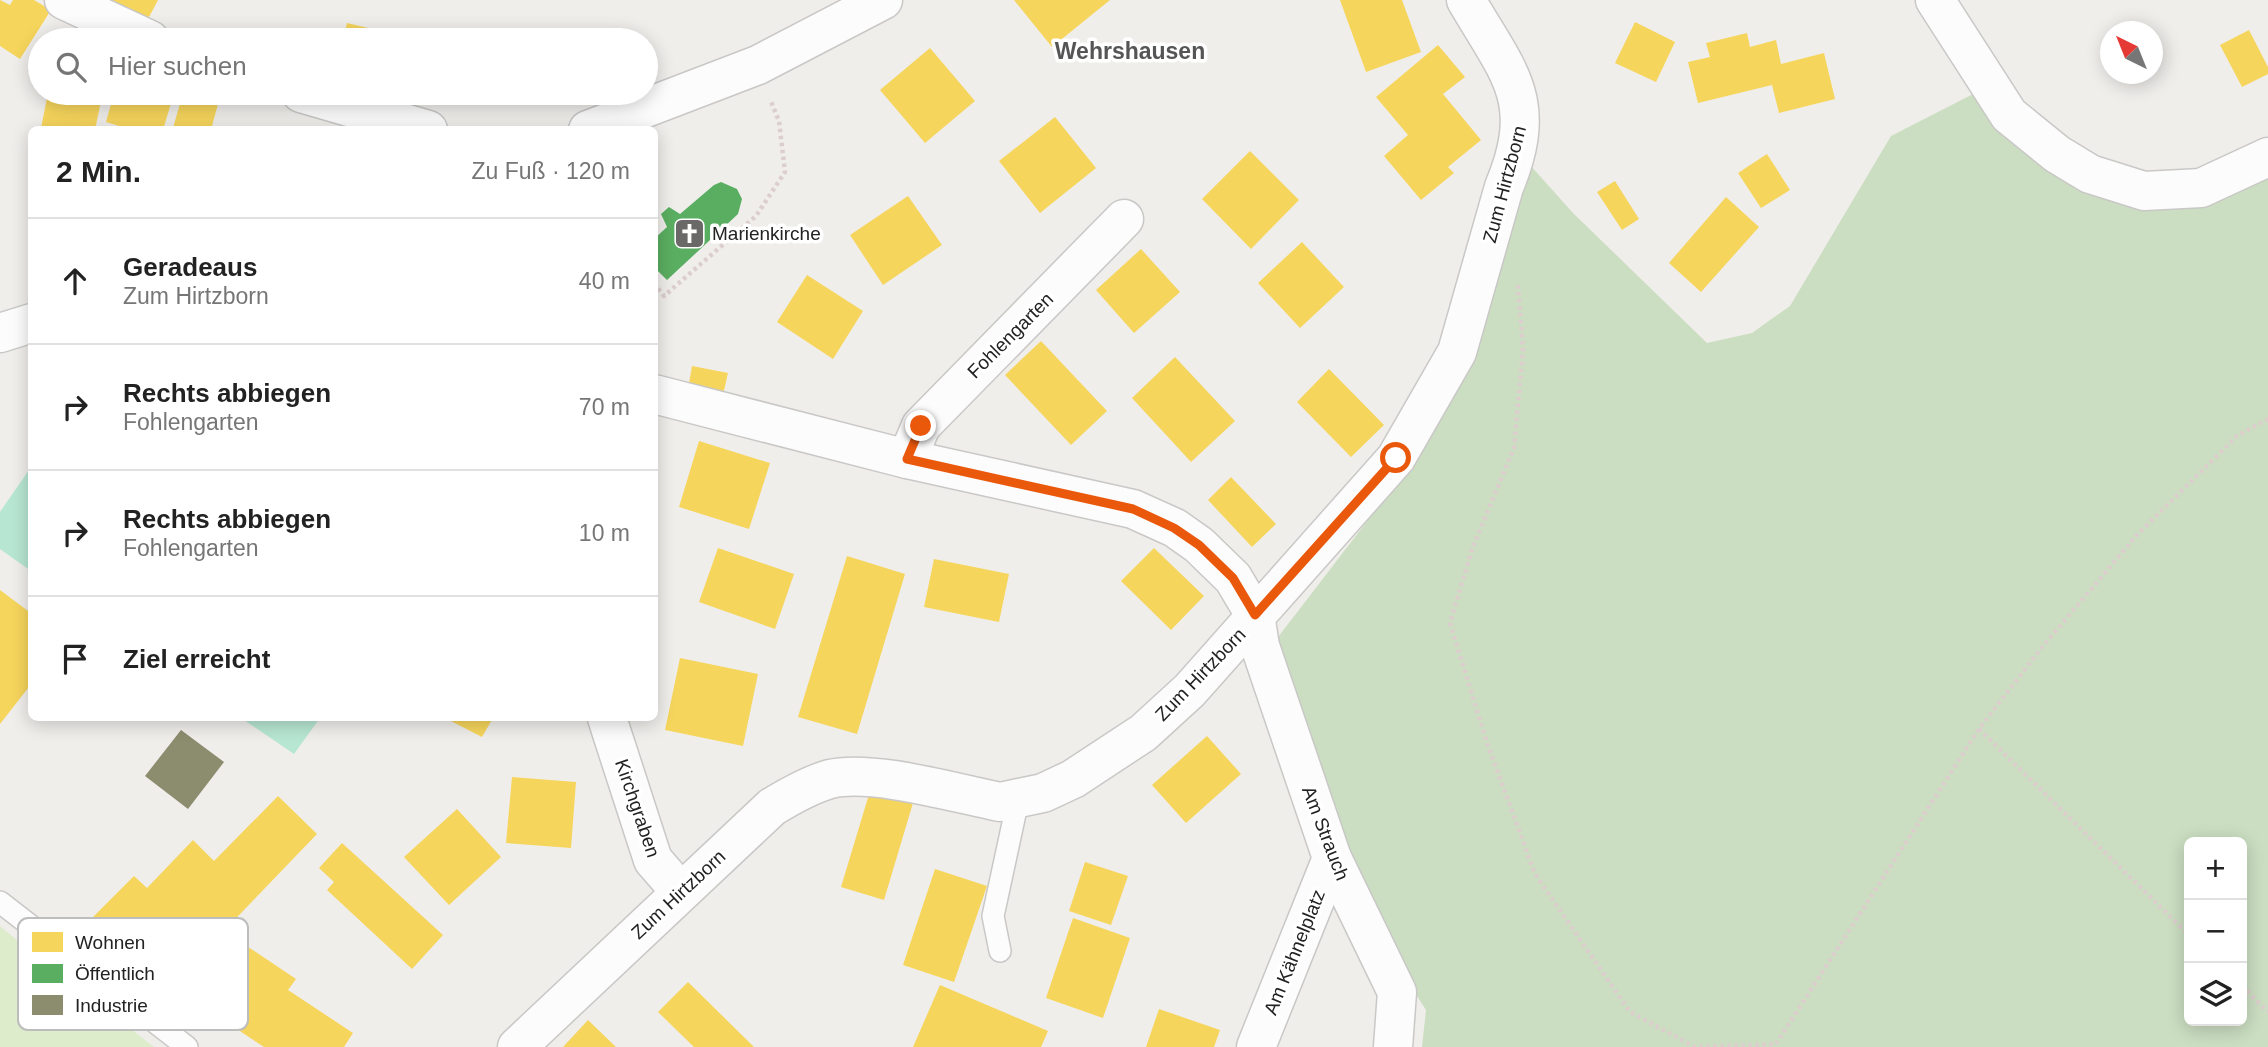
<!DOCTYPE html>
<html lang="de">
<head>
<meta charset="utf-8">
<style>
	:root { --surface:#fff; --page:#f6f6f6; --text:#222; --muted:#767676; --line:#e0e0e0 }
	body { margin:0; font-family:Arial,sans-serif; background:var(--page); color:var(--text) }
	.controls { position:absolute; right:21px; bottom:21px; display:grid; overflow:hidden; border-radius:10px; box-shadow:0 4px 18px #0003 }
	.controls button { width:63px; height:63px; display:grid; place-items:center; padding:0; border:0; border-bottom:2px solid var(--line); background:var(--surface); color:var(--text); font:35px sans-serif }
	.compass { position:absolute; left:2100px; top:21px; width:63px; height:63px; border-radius:50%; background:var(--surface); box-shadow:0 4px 18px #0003; rotate:317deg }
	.stop { position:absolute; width:21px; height:21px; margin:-16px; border:5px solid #ea580c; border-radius:50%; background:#fff }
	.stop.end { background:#ea580c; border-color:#fff; box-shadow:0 2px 7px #0008 }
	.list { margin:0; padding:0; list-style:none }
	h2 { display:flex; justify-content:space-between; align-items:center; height:91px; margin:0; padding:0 28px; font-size:30px }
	h2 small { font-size:23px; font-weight:400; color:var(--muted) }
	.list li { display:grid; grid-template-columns:46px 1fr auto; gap:21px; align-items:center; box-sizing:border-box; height:126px; padding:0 28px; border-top:2px solid var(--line) }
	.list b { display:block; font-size:26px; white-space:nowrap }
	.list p { margin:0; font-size:23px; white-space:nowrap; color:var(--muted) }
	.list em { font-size:23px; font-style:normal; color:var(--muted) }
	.icon { flex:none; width:38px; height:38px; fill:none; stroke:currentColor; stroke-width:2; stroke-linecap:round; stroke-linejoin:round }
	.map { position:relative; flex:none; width:2268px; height:1047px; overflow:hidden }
	.search { position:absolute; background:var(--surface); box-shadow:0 4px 18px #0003; left:28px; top:28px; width:630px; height:77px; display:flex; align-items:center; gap:18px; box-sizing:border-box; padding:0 24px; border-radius:38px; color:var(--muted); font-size:26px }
	.panel { position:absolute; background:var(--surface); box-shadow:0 4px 18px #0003; left:28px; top:126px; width:630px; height:595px; border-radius:10px }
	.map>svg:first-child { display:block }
	.grass { fill:#ddeccb }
	.forest { fill:#cbdec1; fill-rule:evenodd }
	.pitch { fill:#b7e6d2 }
	.homes { fill:#f6d55c }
	.public { fill:#5aae61 }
	.industry { fill:#8c8c6e }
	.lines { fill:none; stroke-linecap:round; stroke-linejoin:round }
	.service-casing { stroke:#c9c8c7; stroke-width:24 }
	.minor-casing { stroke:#c9c8c7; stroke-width:41 }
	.tertiary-casing { stroke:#c9c8c7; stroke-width:41 }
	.path { stroke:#dccecd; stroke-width:4.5; stroke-dasharray:3.5 3.5; stroke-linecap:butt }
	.service { stroke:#fdfcfc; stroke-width:21 }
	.minor { stroke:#fdfcfc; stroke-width:38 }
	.tertiary { stroke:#fdfcfc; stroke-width:38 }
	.route { stroke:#ea580c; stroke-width:9 }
	.labels { text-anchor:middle; stroke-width:7; stroke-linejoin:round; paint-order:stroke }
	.street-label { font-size:19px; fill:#222; stroke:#fff }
	.poi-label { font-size:19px; fill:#222; stroke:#fff; text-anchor:start }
	.quarter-label { font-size:23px; font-weight:bold; fill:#555; stroke:#fff }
	.key { fill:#fff; stroke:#bdbdbd; stroke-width:2 }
	.key-label { font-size:19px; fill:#222 }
</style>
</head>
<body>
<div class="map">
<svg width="2268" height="1047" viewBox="0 0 2268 1047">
	<rect width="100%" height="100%" fill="#f0eeeb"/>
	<path class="grass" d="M0 926 7 932 154 1047H0Z"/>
	<path class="forest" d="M1979 91 2086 191 2268 174V1047H1422L1426 1010 1340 878 1275 641 1398 481 1458 389 1530 165 1573 213 1707 343 1752 333 1790 306 1891 136ZM2189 842H2242V1021H2189Z"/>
	<g class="pitch">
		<path d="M31 467V571L0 549V512Z"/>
		<path d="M241 718H320L294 754Z"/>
	</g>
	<g class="homes">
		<path d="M0 0 10 5 13 0H34L51 10 20 59 0 46Z"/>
		<path d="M111 0H158L148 19Z"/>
		<path d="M1014 0H1110L1052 47Z"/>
		<path d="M1340 0H1402L1421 52 1366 72Z"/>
		<path d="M1635 22 1675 42 1656 82 1615 63Z"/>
		<path d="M347 23 415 39V40H343Z"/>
		<path d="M2249 30 2268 67V74L2242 87 2220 45Z"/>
		<path d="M1747 33 1750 47 1776 40 1781 64 1824 53 1835 99 1779 113 1772 85 1698 103 1688 62 1710 57 1706 43Z"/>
		<path d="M1438 45 1465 77 1443 94 1481 140 1448 167 1454 173 1421 200 1384 156 1408 135 1376 97Z"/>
		<path d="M930 48 975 101 925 143 880 90Z"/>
		<path d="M48 93 101 101 95 130 41 128Z"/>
		<path d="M114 93H174L163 130H132L106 122Z"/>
		<path d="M183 93H221L212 126H299V130H212V126L211 130 173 128Z"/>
		<path d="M387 93H405L404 98Z"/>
		<path d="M1055 117 1096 168 1040 213 999 161Z"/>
		<path d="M1250 151 1299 200 1251 249 1202 199Z"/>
		<path d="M1767 154 1790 190 1761 208 1738 173Z"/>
		<path d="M1615 181 1639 219 1622 230 1597 192Z"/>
		<path d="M908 196 942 245 883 285 850 235Z"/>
		<path d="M1726 197 1759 227 1701 292 1669 263Z"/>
		<path d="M1302 242 1344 287 1300 328 1258 283Z"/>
		<path d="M1141 249 1180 292 1134 333 1096 290Z"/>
		<path d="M807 275 863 311 833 359 777 322Z"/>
		<path d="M1041 341 1107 411 1071 445 1005 375Z"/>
		<path d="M1175 357 1235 421 1191 462 1132 398Z"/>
		<path d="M692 366 728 373 723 395 688 389Z"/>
		<path d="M1329 369 1384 425 1351 457 1297 402Z"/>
		<path d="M699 441 770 463 749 529 679 507Z"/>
		<path d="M1231 477 1276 524 1252 547 1208 500Z"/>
		<path d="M718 548 794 574 775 629 699 602Z"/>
		<path d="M1154 548 1204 596 1171 630 1121 581Z"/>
		<path d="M847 556 905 574 857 734 798 717Z"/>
		<path d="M934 559 1009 574 999 622 924 607Z"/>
		<path d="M0 590 32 614V683L0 724Z"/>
		<path d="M680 658 758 674 743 746 665 730Z"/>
		<path d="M445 718H493L482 737Z"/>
		<path d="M1207 736 1241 774 1186 823 1152 785Z"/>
		<path d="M512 777 576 782 571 848 506 843Z"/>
		<path d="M870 791 913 803 884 900 841 887Z"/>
		<path d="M278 796 317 834 191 965 201 976 229 934 296 979 288 990 353 1033 344 1047H264L187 996 201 976 177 1000 92 918 134 876 147 888 193 840 214 861Z"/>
		<path d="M457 809 501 857 449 905 404 857Z"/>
		<path d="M342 843 443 935 412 969 327 890 334 882 319 868Z"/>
		<path d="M1085 862 1128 876 1111 925 1069 911Z"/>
		<path d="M935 869 987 886 954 982 903 965Z"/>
		<path d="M1073 918 1130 938 1103 1018 1046 998Z"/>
		<path d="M688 982 754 1047H694L658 1012Z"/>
		<path d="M940 985 1048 1031 1041 1047H913Z"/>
		<path d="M1159 1009 1220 1030 1214 1047H1146Z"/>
		<path d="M588 1020 616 1047H563Z"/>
	</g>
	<path class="public" d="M721 182 737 189 742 199 738 214 667 280 654 267V239L667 227 661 214 669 207 680 214 714 185Z"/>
	<path class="industry" d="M181 730 224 762 188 809 145 776Z"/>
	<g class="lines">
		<defs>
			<g id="service">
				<path d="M0 902 187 1047"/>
				<path d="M1000 951 993 916 1018 800"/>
			</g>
			<g id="minor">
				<path d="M64 0 150 40"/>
				<path d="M301 93 428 130"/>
				<path d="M654 394 907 459 1133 509 1175 528 1199 545 1233 578 1255 615 1260 646 1332 858 1397 992 1393 1047"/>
				<path d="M907 459 921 426 1124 219"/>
				<path d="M607 718 653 860 680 891"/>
				<path d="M517 1047 772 807C790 796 809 785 830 779 872 769 955 793 1000 802L1043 793 1073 779 1143 733 1190 690 1396 458 1457 352 1504 187C1540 100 1509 74 1466 0"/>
				<path d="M1256 1047 1332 858"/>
			</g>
			<g id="tertiary">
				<path d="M1935 0 2009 115 2057 154 2090 174 2144 191 2201 188 2268 157"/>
				<path d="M588 130 758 65 883 0"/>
				<path d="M0 333 32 323"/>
			</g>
		</defs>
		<use href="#service" class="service-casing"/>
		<use href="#minor" class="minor-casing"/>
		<use href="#tertiary" class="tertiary-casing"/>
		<g class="path">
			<path d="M654 283 664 296 756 216 785 172 779 121 770 99"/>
			<path d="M1518 285 1523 350 1514 448 1472 549 1450 623 1487 743 1535 874 1630 1012 1695 1047 1776 1044"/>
			<path d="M1979 729 2189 935"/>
			<path d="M2242 986 2268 1012"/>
			<path d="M1776 1044 1979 729 2043 646 2137 535 2237 436 2268 419"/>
		</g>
		<use href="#service" class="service"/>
		<use href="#minor" class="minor"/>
		<use href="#tertiary" class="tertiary"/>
	</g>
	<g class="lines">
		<path class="route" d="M921 426 907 459 1133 509 1174 528 1199 545 1233 578 1255 615 1396 458"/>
	</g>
	<defs>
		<symbol id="church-square" viewBox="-11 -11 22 22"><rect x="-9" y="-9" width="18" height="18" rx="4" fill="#6a6968" stroke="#fff"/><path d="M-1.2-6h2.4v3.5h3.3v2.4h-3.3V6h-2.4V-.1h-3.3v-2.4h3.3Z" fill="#fff"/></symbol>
	</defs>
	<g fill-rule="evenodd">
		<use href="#church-square" x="672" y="216" width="35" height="35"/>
	</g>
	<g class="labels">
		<g class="street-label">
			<text transform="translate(1504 184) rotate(-75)" y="7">Zum Hirtzborn</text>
			<text transform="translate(1010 335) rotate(-45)" y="7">Fohlengarten</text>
			<text transform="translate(1200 674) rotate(-46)" y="7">Zum Hirtzborn</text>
			<text transform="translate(638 808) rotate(71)" y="7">Kirchgraben</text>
			<text transform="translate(1326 833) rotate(69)" y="7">Am Strauch</text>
			<text transform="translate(678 894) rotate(-43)" y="7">Zum Hirtzborn</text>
			<text transform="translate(1294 952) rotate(-68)" y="7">Am Kähnelplatz</text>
		</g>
		<g class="poi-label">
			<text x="712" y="240">Marienkirche</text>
		</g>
		<g class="quarter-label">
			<text x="1130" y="59">Wehrshausen</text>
		</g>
	</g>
	<rect x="18" y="918" width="230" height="112" rx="10" class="key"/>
	<rect x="32" y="932" width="31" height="20" fill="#f6d55c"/>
	<rect x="32" y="964" width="31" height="19" fill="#5aae61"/>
	<rect x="32" y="995" width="31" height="20" fill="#8c8c6e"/>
	<g class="key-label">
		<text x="75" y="949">Wohnen</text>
		<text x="75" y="980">Öffentlich</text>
		<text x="75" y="1012">Industrie</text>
	</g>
</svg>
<div class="controls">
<button>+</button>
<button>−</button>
<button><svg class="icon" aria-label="layers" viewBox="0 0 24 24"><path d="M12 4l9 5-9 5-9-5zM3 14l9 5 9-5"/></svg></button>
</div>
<svg class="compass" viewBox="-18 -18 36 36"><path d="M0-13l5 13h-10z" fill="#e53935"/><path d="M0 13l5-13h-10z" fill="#767676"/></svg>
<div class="stop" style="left:1396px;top:458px"></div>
<div class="stop end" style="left:921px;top:426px"></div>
<div class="search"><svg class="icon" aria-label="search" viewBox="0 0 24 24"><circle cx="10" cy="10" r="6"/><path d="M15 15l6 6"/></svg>Hier suchen</div>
<section class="panel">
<h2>2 Min.<small>Zu Fuß · 120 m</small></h2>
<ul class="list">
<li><svg class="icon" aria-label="ahead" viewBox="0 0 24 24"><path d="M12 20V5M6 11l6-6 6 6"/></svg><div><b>Geradeaus</b><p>Zum Hirtzborn</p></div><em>40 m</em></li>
<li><svg class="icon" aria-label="right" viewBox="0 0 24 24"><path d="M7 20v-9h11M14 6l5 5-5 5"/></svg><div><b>Rechts abbiegen</b><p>Fohlengarten</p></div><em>70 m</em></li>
<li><svg class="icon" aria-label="right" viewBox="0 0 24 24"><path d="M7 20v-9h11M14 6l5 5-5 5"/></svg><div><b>Rechts abbiegen</b><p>Fohlengarten</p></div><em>10 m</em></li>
<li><svg class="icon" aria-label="arrive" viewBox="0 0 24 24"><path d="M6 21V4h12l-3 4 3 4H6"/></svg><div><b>Ziel erreicht</b></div></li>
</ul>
</section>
</div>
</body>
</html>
